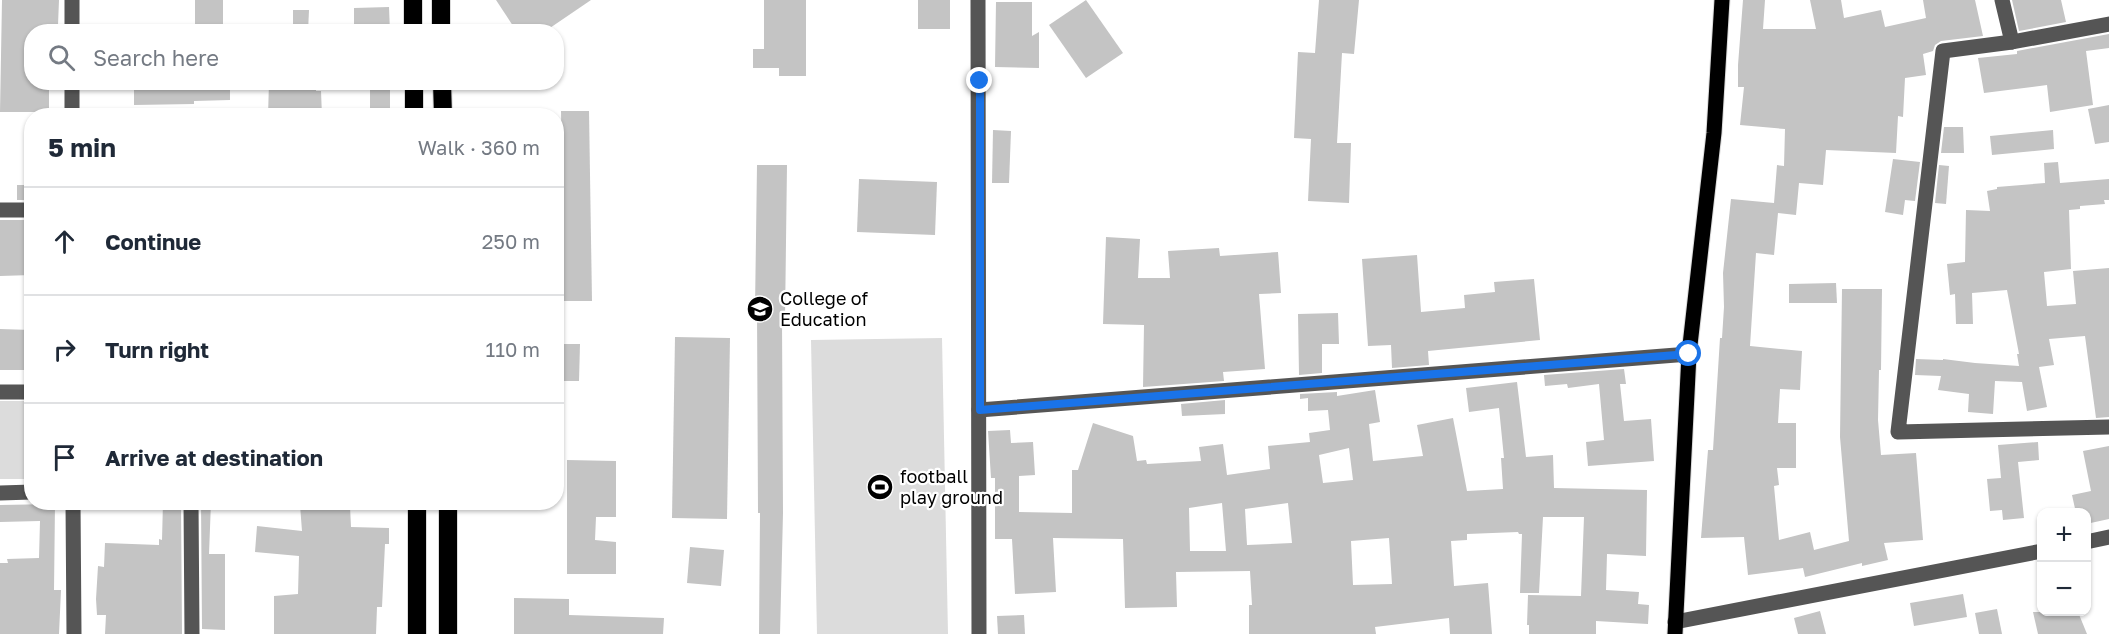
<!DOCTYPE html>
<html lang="en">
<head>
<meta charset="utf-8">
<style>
	:root { --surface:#fff; --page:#f6f6f7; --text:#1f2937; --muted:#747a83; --line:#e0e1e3 }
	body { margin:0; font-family:"Golos Text",sans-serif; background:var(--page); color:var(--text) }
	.controls { position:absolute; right:18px; bottom:18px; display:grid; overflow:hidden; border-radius:12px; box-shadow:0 2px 4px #0004 }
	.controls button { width:54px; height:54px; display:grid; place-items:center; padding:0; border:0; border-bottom:2px solid var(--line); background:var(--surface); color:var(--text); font:30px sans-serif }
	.stop { position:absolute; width:18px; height:18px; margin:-14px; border:4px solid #1a73e8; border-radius:50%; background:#fff }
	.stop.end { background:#1a73e8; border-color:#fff; box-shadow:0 2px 6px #0008 }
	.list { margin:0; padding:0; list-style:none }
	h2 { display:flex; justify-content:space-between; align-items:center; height:78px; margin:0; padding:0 24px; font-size:26px }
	h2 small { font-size:20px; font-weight:400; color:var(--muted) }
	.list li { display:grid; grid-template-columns:39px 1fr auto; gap:18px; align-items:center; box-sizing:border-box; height:108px; padding:0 24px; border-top:2px solid var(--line) }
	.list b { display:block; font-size:22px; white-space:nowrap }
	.list em { font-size:20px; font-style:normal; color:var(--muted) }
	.icon { flex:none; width:33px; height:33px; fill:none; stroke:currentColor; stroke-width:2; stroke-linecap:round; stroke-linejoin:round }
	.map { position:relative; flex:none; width:2109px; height:634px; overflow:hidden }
	.search { position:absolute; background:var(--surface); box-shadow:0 2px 4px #0004; left:24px; top:24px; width:540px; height:66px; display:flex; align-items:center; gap:15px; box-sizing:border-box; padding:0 21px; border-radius:24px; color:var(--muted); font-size:22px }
	.panel { position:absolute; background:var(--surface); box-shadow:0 2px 4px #0004; left:24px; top:108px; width:540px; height:402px; border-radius:24px }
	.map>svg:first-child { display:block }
	.green { fill:#dcdcdc }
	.building { fill:#c4c4c4; fill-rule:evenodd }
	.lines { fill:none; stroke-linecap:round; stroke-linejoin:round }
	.major-casing { stroke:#dbdbdb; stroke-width:17 }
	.highway-casing { stroke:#dbdbdb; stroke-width:20 }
	.minor { stroke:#555; stroke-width:15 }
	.major { stroke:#000; stroke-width:15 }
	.highway { stroke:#000; stroke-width:18 }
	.route { stroke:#1a73e8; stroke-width:8 }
	.labels { text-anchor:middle; stroke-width:4.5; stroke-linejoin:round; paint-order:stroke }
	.poi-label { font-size:18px; fill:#000; stroke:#fff; text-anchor:start }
</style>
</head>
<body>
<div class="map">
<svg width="2109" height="634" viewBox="0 0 2109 634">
	<rect width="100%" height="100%" fill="#fff"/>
	<g class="green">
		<path d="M942 338 948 634H817L811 340Z"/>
		<rect x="0" y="401" width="31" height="78"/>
	</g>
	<g class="building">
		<path d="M2 0H59L58 25 47 24 46 32H32V82H49V112H0Z"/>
		<path d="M195 0H223V30L195 29Z"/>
		<path d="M496 0H591L544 32H517Z"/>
		<path d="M764 0H806V76H779V68H753V49H764Z"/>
		<rect x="918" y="0" width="32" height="29"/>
		<path d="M1086 0 1123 53 1086 78 1049 25Z"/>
		<path d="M1319 0H1359L1354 54 1342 53 1337 143H1351L1349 203 1308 201 1311 139 1294 138 1298 52 1315 53Z"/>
		<path d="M1743 0H1765L1763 29H1816L1810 0H1841L1844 18 1881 10 1885 27 1926 18 1923 0H1975L1983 36 1941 41 1935 45 1933 51 1923 54 1926 75 1905 78 1903 117 1898 116 1896 153 1826 150 1823 185 1799 183 1796 215 1778 213 1774 255 1756 253 1750 346 1802 351 1800 390 1780 389 1778 423H1796V468H1777L1779 485 1774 486 1779 540 1810 532 1814 550 1849 541 1840 437 1842 289H1882L1881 370H1879L1878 420 1881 455 1916 453 1923 540 1884 543 1888 560 1862 566V563L1805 577 1803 568 1748 575 1744 537 1701 538 1708 450H1713L1720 338H1722L1724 307 1723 273 1731 199 1774 203 1777 165 1784 166 1785 129 1740 125 1744 87H1738V65Z"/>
		<path d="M2012 0H2061L2066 22 2019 31Z"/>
		<path d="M996 2H1032V36L1039 32V68L995 67Z"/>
		<path d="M389 7 390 32H354V8Z"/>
		<path d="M293 10H309L308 32H293Z"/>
		<path d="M2109 34V48L2086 51 2093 105 2050 112 2047 85 1984 93 1978 58 2017 54V51Z"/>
		<path d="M134 82H230V100L194 101V104L134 105Z"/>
		<path d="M269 82H316V91H321L322 116H268Z"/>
		<rect x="370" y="82" width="20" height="34"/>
		<path d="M2109 105V142L2095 144 2088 109Z"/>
		<path d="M561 111H589L592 301H564Z"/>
		<path d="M1944 127H1963L1964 153H1941Z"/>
		<path d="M993 130 1011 131 1009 183H992Z"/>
		<path d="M2053 130 2054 149 1992 155 1990 136Z"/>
		<path d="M1893 159 1920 162 1915 201 1905 200 1903 215 1885 212Z"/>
		<path d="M2058 162 2060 183 2109 179V200H2104L2105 204 2080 206V209L2069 210 2071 269 2044 272 2047 306 2076 304 2073 271 2109 268V417L2096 418 2085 336 2049 339 2054 365 2039 367 2047 407 2027 411 2022 382 1995 381 1993 414 1968 412 1969 394 1938 390 1941 376 1915 375 1916 359 1943 360V359L1975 363 2019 366 2017 354H2019L2007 290 1972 293 1973 324H1956L1955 294 1950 295 1947 264 1965 262 1966 210 1990 211 1987 191 1997 189V187L2045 183 2044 163Z"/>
		<path d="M757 165H787L785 320H782L783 513 780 634H759L760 513H758L757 309H755Z"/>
		<path d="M1939 165 1949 166 1946 204 1935 203Z"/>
		<path d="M859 179 937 182 935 235 857 232Z"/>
		<rect x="17" y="185" width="15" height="15"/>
		<path d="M0 220H32V275L0 276Z"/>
		<path d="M1106 237 1140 239 1138 278H1170L1168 251 1219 248 1220 256 1278 252 1281 293 1259 294 1265 369 1223 372 1224 381 1143 387 1144 325 1103 324Z"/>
		<path d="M1417 255 1421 312 1465 308 1464 295 1495 292 1494 282 1534 279 1540 340 1428 351 1429 365 1392 368 1391 345 1368 346 1362 259Z"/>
		<path d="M1836 283 1837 303H1789V284Z"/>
		<path d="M1338 313 1339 344H1322V373L1299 375 1298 314Z"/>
		<path d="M0 329 32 330V370H0Z"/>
		<path d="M675 337 730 338 727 519 672 518Z"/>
		<path d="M556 344H580L579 381H556Z"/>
		<path d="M1624 369 1626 384H1620L1624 421 1651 419 1654 461 1588 466 1586 442 1604 440 1599 384 1568 388 1567 384 1545 386 1544 375Z"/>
		<path d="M1517 382 1526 457 1553 455 1554 488 1647 490 1646 556 1607 554 1606 590 1639 592 1638 604 1649 605 1648 624 1596 621V634H1529V625H1527L1528 595 1581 596 1584 517H1543L1539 593H1520L1522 534H1519L1518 532 1467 534V540L1451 541 1454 586 1488 583 1492 634H1450L1449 618 1375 627 1376 634H1249V605H1252L1250 571 1176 572 1177 607 1125 608 1123 539 1053 538 1056 592 1015 594 1012 539H995V478H991L988 431 1010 430 1011 443 1033 442 1035 475 1019 476V512L1072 513V470H1078L1093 423 1133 436 1137 461 1146 460 1147 464 1201 461 1199 447 1223 444 1227 475 1270 469 1268 446 1310 442 1309 433 1330 430 1328 410 1308 411V398L1300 399V394L1337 392V396L1375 390 1380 422 1369 424 1373 461 1423 456 1417 425 1453 418 1467 491 1503 489 1501 458H1504L1499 408 1469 412 1466 388ZM1349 448 1353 480 1323 483 1319 455ZM1222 503 1226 551H1190L1189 508ZM1288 503 1292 543 1247 545 1245 509ZM1389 538 1392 584 1353 585 1351 541Z"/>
		<path d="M1225 400V414L1182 416 1181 404Z"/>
		<path d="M2038 442 2039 460 2018 462 2024 518 2003 520 2002 510 1990 511 1987 479 2001 478 1998 445Z"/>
		<path d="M2109 446V519L2086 524V513H2076L2072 495 2091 491 2083 451Z"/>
		<path d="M567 460 616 461V517H596L595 540 616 542V574H567Z"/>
		<path d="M163 502H181L182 634H105L106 615H97L96 599 98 566 104 567 105 543 159 545V539L162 540Z"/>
		<path d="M201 502H211L209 554H225V630L202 629Z"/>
		<path d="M55 504 54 590H61L59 634H0V563H8L7 559 39 558 40 521 0 522V505Z"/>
		<path d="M320 504V507L350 506 351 527 389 528V544H385L382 607H377L376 634H274V596L298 594 299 556 255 552 257 526 302 531 300 505Z"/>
		<path d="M690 547 724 550 721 586 687 583Z"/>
		<path d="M1963 594 1967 617 1914 626 1910 603Z"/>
		<path d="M514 598 569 599V615L664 618 663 634H514Z"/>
		<path d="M1997 609 2002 634H1979L1975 613Z"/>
		<path d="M1820 611 1826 634H1798L1794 618Z"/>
		<path d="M2033 612H2078L2087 634H2038Z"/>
		<path d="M1024 615 1025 634H998L997 616Z"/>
	</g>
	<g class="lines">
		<defs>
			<path id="major" d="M1675 634 1689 354 1714 133 1722 0"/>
			<g id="highway">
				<path d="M413 0V32"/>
				<path d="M441 0V32"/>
				<path d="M414 82V116"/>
				<path d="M442 82 443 116"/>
				<path d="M417 502V634"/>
				<path d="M448 634V502"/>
			</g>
		</defs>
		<use href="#major" class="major-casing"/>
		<use href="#highway" class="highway-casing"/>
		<g class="minor">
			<path d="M72 0V32"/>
			<path d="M978 0 979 634"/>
			<path d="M2002 0 2012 42"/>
			<path d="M2109 24 2012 42 1943 51 1898 432 2109 427"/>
			<path d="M72 82V116"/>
			<path d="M0 210H32"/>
			<path d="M0 392H32"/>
			<path d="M979 410 1689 354"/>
			<path d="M0 493 32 492"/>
			<path d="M73 502 74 634"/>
			<path d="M191 502 192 634"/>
			<path d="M2086 542 2109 537"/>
			<path d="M1675 622 2042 551"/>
		</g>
		<use href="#major" class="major"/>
		<use href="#highway" class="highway"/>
	</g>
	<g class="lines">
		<path class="route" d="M980 81V410L1689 354"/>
	</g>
	<defs>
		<symbol id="university-disc" viewBox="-11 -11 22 22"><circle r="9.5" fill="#000" stroke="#fff"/><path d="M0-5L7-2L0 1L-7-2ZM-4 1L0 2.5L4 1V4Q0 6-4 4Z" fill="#fff"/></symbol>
		<symbol id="stadium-disc" viewBox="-11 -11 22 22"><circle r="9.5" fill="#000" stroke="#fff"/><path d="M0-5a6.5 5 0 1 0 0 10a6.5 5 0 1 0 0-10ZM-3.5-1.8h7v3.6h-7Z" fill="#fff"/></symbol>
	</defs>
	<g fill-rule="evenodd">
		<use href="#university-disc" x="745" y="294" width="30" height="30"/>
		<use href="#stadium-disc" x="865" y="472" width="30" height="30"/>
	</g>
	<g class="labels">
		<g class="poi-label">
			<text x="780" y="305">College of<tspan x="780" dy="21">Education</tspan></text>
			<text x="900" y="483">football<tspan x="900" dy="21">play ground</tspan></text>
		</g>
	</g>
</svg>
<div class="controls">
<button>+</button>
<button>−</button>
</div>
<div class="stop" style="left:1689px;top:354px"></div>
<div class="stop end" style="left:980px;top:81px"></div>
<div class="search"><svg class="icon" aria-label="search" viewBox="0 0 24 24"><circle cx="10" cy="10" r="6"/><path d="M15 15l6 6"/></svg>Search here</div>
<section class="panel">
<h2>5 min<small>Walk · 360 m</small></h2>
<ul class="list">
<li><svg class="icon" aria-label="ahead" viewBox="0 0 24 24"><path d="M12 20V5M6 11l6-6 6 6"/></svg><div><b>Continue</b></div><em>250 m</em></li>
<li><svg class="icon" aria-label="right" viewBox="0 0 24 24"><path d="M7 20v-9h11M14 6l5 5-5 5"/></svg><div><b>Turn right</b></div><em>110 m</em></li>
<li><svg class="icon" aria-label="arrive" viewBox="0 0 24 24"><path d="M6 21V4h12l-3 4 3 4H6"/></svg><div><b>Arrive at destination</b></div></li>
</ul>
</section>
</div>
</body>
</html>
